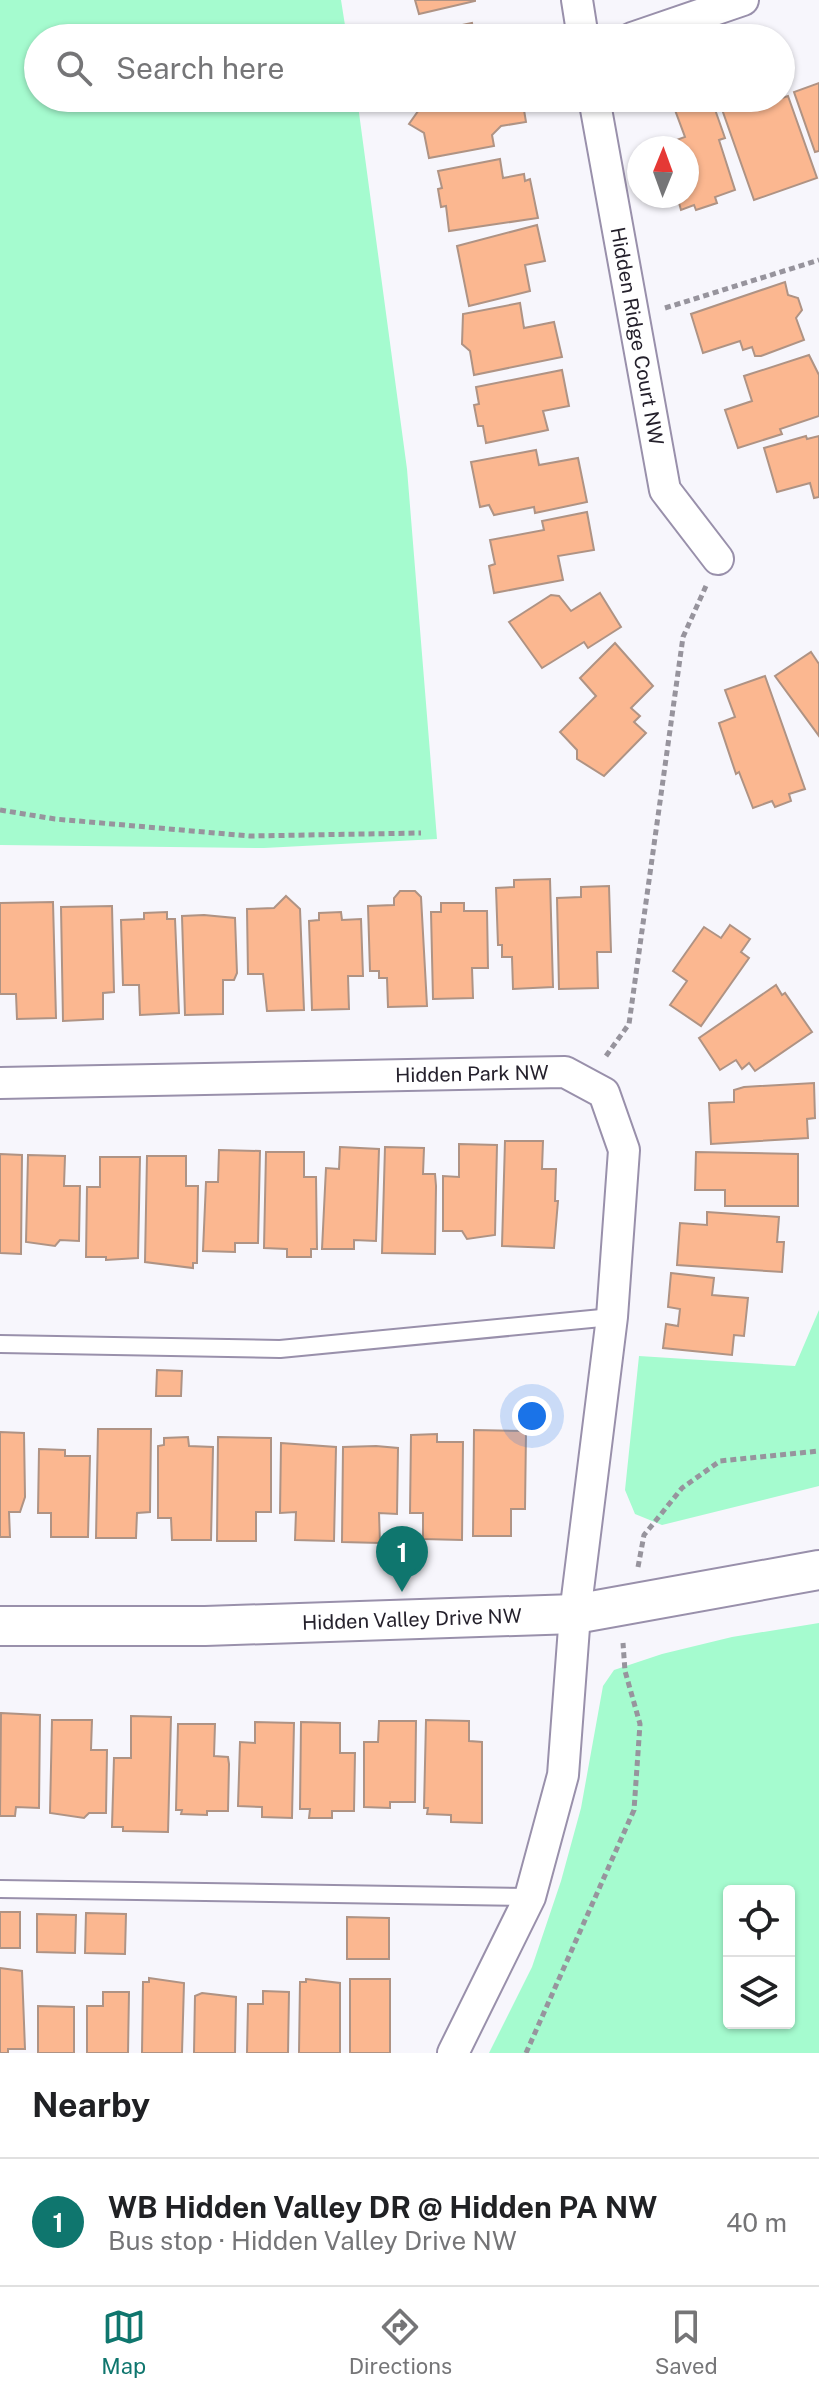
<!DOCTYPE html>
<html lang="en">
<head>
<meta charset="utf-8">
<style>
	:root { --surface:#fff; --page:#f6f6f6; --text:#202124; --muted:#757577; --line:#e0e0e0; --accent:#0f766e }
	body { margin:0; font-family:"Public Sans",sans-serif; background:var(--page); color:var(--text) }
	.controls { position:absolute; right:24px; bottom:24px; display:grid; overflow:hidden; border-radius:8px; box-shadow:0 2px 6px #0004 }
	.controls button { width:72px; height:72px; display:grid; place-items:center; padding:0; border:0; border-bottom:2px solid var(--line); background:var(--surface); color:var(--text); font:40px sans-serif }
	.compass { position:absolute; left:627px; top:136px; width:72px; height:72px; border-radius:50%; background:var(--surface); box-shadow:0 2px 6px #0004; rotate:1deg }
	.you { position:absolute; left:532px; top:1416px; width:28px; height:28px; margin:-20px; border:6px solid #fff; border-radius:50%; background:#1a73e8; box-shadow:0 0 0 12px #1a73e833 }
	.badge { display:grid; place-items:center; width:52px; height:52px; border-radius:50%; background:var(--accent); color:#fff; font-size:26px; font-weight:700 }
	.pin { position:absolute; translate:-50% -66px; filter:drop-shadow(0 2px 4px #0008) }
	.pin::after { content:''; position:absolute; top:42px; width:28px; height:24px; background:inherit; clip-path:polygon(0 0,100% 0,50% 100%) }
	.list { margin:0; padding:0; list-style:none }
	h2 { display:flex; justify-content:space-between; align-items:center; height:104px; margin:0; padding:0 32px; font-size:34px }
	h2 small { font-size:26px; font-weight:400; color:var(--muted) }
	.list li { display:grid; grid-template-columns:52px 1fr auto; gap:24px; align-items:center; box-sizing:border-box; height:128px; padding:0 32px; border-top:2px solid var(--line) }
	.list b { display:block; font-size:30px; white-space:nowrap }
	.list p { margin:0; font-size:26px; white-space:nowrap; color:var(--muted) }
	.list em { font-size:26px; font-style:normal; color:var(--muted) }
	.icon { flex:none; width:44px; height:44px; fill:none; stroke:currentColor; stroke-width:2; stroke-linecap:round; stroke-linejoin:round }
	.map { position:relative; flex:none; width:819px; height:2053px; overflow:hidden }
	.search { position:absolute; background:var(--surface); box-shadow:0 2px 6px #0004; left:24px; right:24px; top:24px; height:88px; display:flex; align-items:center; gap:20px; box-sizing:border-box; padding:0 28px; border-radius:44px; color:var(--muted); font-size:30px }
	.sheet { height:232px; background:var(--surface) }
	nav { display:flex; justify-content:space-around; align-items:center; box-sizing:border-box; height:112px; border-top:2px solid var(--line); background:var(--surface); font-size:22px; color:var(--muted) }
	nav a { display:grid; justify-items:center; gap:4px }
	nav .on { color:var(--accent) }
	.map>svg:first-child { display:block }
	.green { fill:#a5fbcf; fill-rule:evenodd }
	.building { fill:#fbb790; stroke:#af9384; stroke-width:2 }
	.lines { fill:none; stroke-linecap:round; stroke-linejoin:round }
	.service-casing { stroke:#9990ab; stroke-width:20 }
	.minor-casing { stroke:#9990ab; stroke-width:34 }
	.tertiary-casing { stroke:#9990ab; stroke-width:42 }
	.path { stroke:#97949d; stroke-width:5; stroke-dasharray:6 4; stroke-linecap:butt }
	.service { stroke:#fff; stroke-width:16 }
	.minor { stroke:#fff; stroke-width:30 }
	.tertiary { stroke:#fff; stroke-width:38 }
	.labels { text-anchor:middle; stroke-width:6; stroke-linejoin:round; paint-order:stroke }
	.street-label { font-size:20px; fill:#25212c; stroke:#fff }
</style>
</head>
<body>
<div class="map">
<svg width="819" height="2053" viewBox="0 0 819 2053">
	<rect width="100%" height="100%" fill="#f7f6fc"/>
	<g class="green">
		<path d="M0 0H341L347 38H38V98H357L407 469 437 839 264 848 0 845Z"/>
		<path d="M819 1310V1486L662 1525 635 1514 625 1490 639 1356 795 1366Z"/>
		<path d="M819 1623V2053H489L532 1967 561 1881 581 1808 603 1686 614 1670 662 1654 732 1637ZM729 1891H789V2023H729Z"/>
	</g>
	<g class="building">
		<path d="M415 0H475V1L419 14Z"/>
		<path d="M472 23 475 38H414V35Z"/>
		<path d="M819 83V151L815 152 794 92Z"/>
		<path d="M788 96 817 178 754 200 718 98H772L773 101Z"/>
		<path d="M460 98H522L526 122 501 126 492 135 494 146 429 158 424 133 409 124 421 107Z"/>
		<path d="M711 98 725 138 719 140 735 190 715 197 717 203 696 210 694 205 681 210 677 196H687V148L660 146 685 137 675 110Z"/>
		<path d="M500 159 503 178 524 174 525 181 530 179 538 218 449 231 446 206 441 207 438 189 442 188 438 171Z"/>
		<path d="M537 225 545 261 525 265 530 291 469 306 457 246Z"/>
		<path d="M785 282 788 295 798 298 802 310 796 318 804 340 761 356H755L752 347 743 350 740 341 703 353 691 314Z"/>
		<path d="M520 303 524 328 554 322 562 357 474 375 470 351 462 344 463 314Z"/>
		<path d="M809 355 819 375V416L780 429 782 434 738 448 725 410 752 401 744 376Z"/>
		<path d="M562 370 569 406 543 411 548 430 486 443 483 426H478L474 405 479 404 476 387Z"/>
		<path d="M806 436 807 439 819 436V497L814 498 810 483 777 492 764 448Z"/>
		<path d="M536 450 539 465 578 458 587 502 535 513 534 507 494 515 489 505 480 507 471 462Z"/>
		<path d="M587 512 594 550 558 556 563 580 494 593 489 566 495 564 490 540 544 530 542 521Z"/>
		<path d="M600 593 621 627 588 648 584 642 542 668 509 622 551 595 559 596 571 611Z"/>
		<path d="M615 643 653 686 631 708 640 716 634 722 646 733 604 776 577 759V750L560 732 596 696 580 678Z"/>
		<path d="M811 652 819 664V736L775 676Z"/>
		<path d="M765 676 805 789 789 794 791 801 775 807 772 801 753 808 739 772 736 774 719 723 735 717 725 690Z"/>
		<path d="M550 879 553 987 513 989 512 957H502V945H498L496 888 514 887V880Z"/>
		<path d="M609 886 611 952H597L598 988 559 989 557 898 581 897V887Z"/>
		<path d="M400 891H415L421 897 427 1006 388 1007 387 978H379V971H370L368 906 394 905V898Z"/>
		<path d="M286 896 300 909 304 1010 267 1011 263 974H248L247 909 274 908Z"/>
		<path d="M53 902 56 1018 17 1019 16 994H0V903Z"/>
		<path d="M441 903H464V911H487L488 968H472L473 998 433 999 431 912H441Z"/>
		<path d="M112 906 114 992 103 993V1019L63 1021 61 907Z"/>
		<path d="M167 912V919H175L179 1013 140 1015 139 985H123L121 920 144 919V913Z"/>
		<path d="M341 912 342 920 361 919 363 976H348L349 1009 312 1010 309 921 319 920V913Z"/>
		<path d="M204 915 235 918 237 973 234 980H223V1014L185 1015 182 916Z"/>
		<path d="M730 925 750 939 741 952 749 958 701 1026 670 1005 687 981 673 971 704 927 721 938Z"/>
		<path d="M776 985 782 995 785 993 812 1032 755 1071 749 1063 742 1069 736 1060 720 1070 699 1038Z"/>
		<path d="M814 1083 815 1118 807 1119 808 1138 711 1144 709 1103 734 1102V1090L744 1087Z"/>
		<path d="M505 1141H543L542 1169H556L555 1201H558L554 1248 502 1246Z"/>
		<path d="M459 1144 497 1145 495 1235 467 1239 462 1231H443V1176L459 1177Z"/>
		<path d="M340 1147 379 1149 376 1241 354 1240V1249H322L326 1168 339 1169Z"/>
		<path d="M385 1147 424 1148 423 1174H435L436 1186 435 1254 382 1253Z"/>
		<path d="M219 1150 260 1151 258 1243H235V1252L203 1251 206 1182H218Z"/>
		<path d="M266 1152H304V1177H316L317 1249H311V1257H287V1249L264 1248Z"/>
		<path d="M696 1152 798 1154V1206H725V1190H695Z"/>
		<path d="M0 1154 22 1155 21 1254 0 1253Z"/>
		<path d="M28 1155 65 1156 64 1186H80L79 1241 60 1240 55 1246 26 1242Z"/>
		<path d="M147 1156H186V1186H198L197 1263H193V1268L145 1262Z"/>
		<path d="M100 1157H140L138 1258 106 1260V1257H86L87 1187H100Z"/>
		<path d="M707 1212 779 1217 777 1242H784L782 1272 677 1265 680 1223 707 1225Z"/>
		<path d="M671 1273 714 1278 712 1295 748 1298 744 1336 734 1335 732 1355 663 1348 666 1324 678 1326 680 1309 668 1307Z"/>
		<path d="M157 1370 182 1371 181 1396H156Z"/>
		<path d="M98 1429H151L150 1512 137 1513 136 1538H96Z"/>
		<path d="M474 1430 526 1431 525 1509H511V1536H473Z"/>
		<path d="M0 1432 24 1433 25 1497 20 1512H9L10 1537H0Z"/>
		<path d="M437 1434V1442H463L462 1540 423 1539V1513H410L411 1435Z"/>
		<path d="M188 1437 189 1446 213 1447 211 1540H172L171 1518H158V1446L164 1445V1438Z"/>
		<path d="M218 1437 271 1438V1512H256V1541H217Z"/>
		<path d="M281 1443 336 1447 334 1541 295 1540 296 1512 280 1513Z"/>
		<path d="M376 1446 398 1448 397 1514 379 1513 380 1543 342 1542 343 1447Z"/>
		<path d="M39 1449 65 1450V1456H90L88 1537H51V1513H38Z"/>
		<path d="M1 1713 40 1715 39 1808 16 1807 15 1816H0Z"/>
		<path d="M131 1716 171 1717 168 1832 123 1831V1827H112L114 1758H131Z"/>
		<path d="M52 1720H92L91 1750H107L106 1813H89L84 1818 50 1813Z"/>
		<path d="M426 1720 469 1721V1741L482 1742V1823L451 1822V1815L427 1814 428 1808H424Z"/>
		<path d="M379 1721H416L415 1802H390V1808L364 1807V1742H378Z"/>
		<path d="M255 1722 294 1723 292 1818 262 1817V1807L238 1806 240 1742 255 1743Z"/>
		<path d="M301 1722 340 1723V1753H355L354 1811H332V1818H309L310 1809H300Z"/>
		<path d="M178 1724H215L214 1756 228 1757 229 1764 228 1811H207V1815L181 1814 182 1810H176Z"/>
		<rect x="0" y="1912" width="20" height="36"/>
		<path d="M86 1913 126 1914 125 1954 85 1953Z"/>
		<path d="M37 1914 76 1915 75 1953 37 1952Z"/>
		<path d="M347 1917 389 1918V1959H347Z"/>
		<path d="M0 1968 22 1971 25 2049H8V2053H0Z"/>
		<path d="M149 1978 184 1983 182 2053H142L143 1982H149Z"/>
		<path d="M306 1979 340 1983V2053H299L300 1982H306Z"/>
		<rect x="350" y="1979" width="40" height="74"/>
		<path d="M263 1991 289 1992 288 2053H247L248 2004H263Z"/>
		<path d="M103 1992H129L128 2053H87V2006H103Z"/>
		<path d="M202 1993 236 1997 235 2053H194L195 1996Z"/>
		<path d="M38 2006 74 2007V2053H38Z"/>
	</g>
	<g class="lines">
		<defs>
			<g id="service">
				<path d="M0 1344 280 1349 612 1317"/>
				<path d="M0 1889 530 1897"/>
			</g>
			<g id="minor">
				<path d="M577 0 583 38"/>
				<path d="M632 38 743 0"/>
				<path id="s1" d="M594 98 665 490 718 559"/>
				<path id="s2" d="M0 1083 565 1072 604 1093 624 1150 612 1317 575 1614 563 1775 530 1897 453 2053"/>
			</g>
			<g id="tertiary">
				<path id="s3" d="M0 1626H205L575 1614 819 1570"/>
			</g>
		</defs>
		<use href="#service" class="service-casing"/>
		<use href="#minor" class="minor-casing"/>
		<use href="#tertiary" class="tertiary-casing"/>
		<g class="path">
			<path d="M665 308 819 260"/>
			<path d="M0 810 55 819 250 836 421 833"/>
			<path d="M606 1056 629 1024 683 637 706 586"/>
			<path d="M638 1567 644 1535 653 1524 682 1488 720 1461 819 1451"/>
			<path d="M526 2053 634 1810 640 1724 625 1671 623 1643"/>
		</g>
		<use href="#service" class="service"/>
		<use href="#minor" class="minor"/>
		<use href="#tertiary" class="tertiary"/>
	</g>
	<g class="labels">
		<g class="street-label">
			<text dy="7" stroke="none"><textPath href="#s1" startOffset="242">Hidden Ridge Court NW</textPath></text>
			<text dy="7" stroke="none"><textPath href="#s2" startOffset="472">Hidden Park NW</textPath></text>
			<text dy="7" stroke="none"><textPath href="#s3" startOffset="412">Hidden Valley Drive NW</textPath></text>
		</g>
	</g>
</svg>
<div class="controls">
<button><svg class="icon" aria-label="locate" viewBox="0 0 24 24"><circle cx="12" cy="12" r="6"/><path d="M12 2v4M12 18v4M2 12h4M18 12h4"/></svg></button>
<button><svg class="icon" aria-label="layers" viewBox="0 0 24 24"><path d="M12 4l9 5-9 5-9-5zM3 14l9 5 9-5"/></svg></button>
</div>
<svg class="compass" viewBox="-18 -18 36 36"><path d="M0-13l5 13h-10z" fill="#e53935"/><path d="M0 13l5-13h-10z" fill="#757577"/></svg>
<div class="you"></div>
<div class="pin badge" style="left:402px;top:1592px">1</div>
<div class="search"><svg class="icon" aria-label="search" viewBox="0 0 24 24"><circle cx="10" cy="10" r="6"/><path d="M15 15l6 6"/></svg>Search here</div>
</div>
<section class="sheet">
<h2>Nearby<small></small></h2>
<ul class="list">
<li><span class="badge">1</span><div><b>WB Hidden Valley DR @ Hidden PA NW</b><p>Bus stop · Hidden Valley Drive NW</p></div><em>40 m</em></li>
</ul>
</section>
<nav>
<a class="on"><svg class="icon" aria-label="map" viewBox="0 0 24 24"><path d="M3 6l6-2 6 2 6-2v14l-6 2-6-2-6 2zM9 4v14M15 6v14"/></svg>Map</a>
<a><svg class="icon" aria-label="directions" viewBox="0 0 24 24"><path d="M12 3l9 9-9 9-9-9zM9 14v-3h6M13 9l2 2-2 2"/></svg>Directions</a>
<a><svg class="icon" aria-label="saved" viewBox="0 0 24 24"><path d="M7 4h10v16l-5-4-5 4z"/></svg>Saved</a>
</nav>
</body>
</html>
